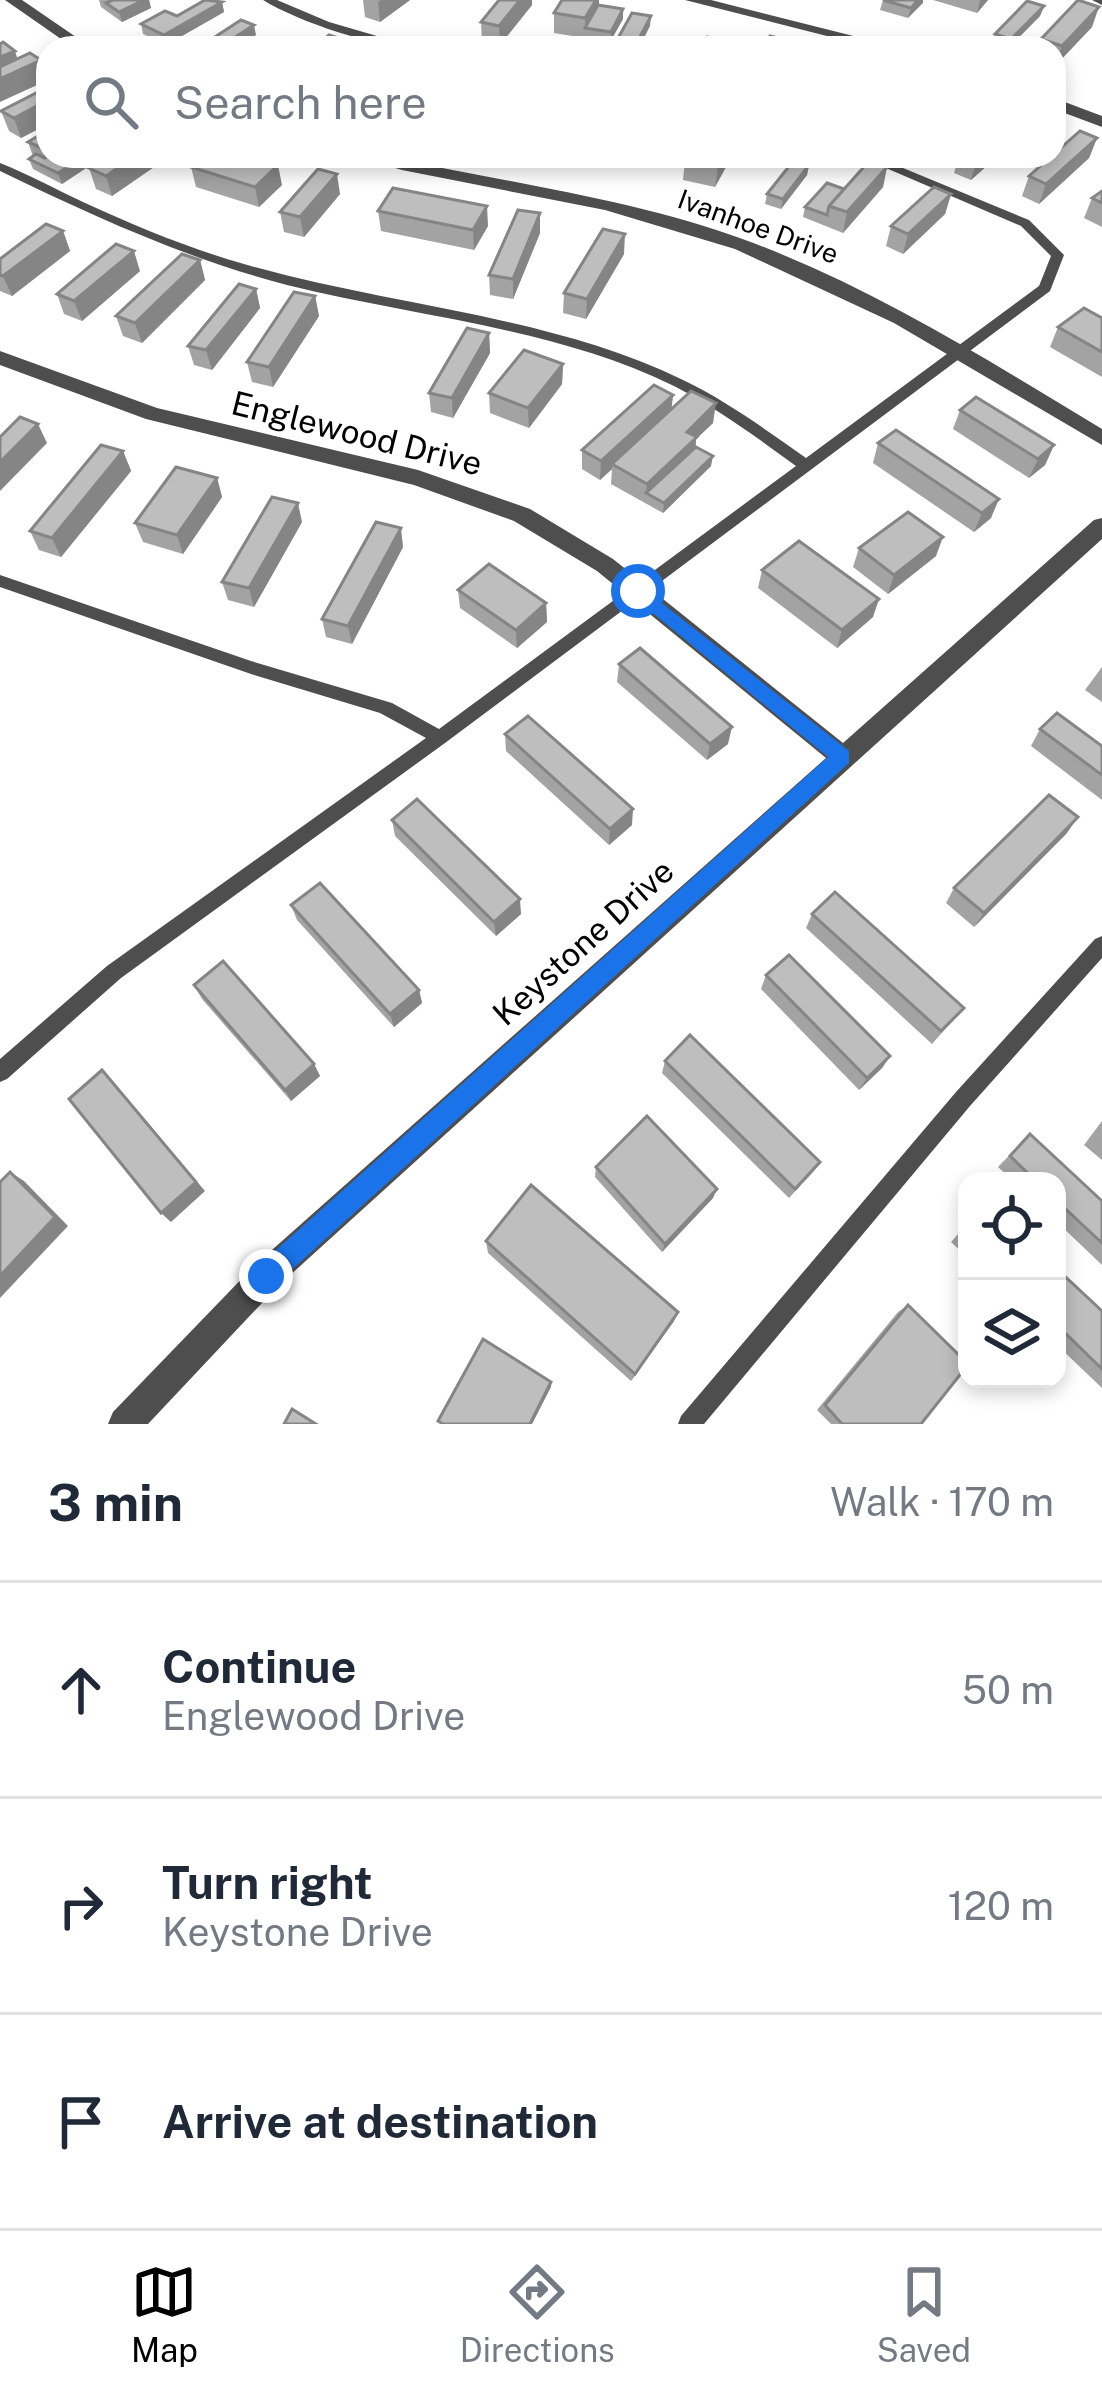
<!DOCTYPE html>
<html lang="en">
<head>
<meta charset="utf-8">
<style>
	:root { --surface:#fff; --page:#f2f2f3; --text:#1f2937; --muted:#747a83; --line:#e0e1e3; --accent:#000 }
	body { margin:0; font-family:"Public Sans",sans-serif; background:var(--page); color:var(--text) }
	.controls { position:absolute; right:36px; bottom:36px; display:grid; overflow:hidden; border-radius:24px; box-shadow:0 6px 18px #0003 }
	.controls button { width:108px; height:108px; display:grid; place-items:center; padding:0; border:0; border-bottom:3px solid var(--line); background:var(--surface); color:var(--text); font:60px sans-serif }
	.stop { position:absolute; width:36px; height:36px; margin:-27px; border:9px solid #1a73e8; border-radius:50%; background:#fff }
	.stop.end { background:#1a73e8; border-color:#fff; box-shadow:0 3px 12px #0008 }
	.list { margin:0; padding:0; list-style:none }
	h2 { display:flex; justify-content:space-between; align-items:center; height:156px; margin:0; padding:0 48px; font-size:51px }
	h2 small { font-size:39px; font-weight:400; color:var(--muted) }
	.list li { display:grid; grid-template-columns:78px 1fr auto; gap:36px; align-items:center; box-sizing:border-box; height:216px; padding:0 48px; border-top:3px solid var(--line) }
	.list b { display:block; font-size:45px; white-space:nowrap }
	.list p { margin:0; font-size:39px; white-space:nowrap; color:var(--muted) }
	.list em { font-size:39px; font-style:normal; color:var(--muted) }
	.icon { flex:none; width:66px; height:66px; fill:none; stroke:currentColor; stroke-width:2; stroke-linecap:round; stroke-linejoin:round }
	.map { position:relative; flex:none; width:1102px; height:1424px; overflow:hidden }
	.search { position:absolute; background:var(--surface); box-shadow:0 6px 18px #0003; left:36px; right:36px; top:36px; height:132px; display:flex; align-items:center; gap:30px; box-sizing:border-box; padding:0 42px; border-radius:36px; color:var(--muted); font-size:45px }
	.sheet { height:804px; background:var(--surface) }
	nav { display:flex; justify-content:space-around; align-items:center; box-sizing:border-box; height:168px; border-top:3px solid var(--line); background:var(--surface); font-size:33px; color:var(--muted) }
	nav a { display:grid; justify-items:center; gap:6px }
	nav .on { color:var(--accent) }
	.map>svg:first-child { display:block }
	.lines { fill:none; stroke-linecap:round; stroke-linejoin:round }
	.service { fill:#4e4e4e; fill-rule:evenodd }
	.minor { fill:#4e4e4e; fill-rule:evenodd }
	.wall { fill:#a3a3a3 }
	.shaded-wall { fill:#858585 }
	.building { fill:#bebebe; stroke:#858585; stroke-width:3 }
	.route { fill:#1a73e8 }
	.labels { text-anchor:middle; stroke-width:10; stroke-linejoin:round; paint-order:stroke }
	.far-street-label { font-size:27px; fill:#000; stroke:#fff }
	.street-label { font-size:33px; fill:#000; stroke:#fff }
</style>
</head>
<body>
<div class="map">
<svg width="1102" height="1424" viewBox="0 0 1102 1424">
	<rect width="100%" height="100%" fill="#fff"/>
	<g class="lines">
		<g class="service">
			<path d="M263 0H277L329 22 418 48C376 48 299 22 263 0Z"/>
			<path d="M1092 0H1102V5Z"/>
			<path d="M858 156H874L1029 220 1064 255 1050 291 445 743 121 978 7 1079 0 1082V1059L107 966 426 738 380 713 251 674 0 587V575L251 661 392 703 439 729 796 466C756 437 717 408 674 386 554 327 415 317 287 285 187 259 93 216 0 171V163C28 174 55 189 83 202 135 226 188 248 244 264 387 306 548 314 683 380 727 401 766 430 806 458L1039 286 1051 256 1021 226Z"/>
			<path d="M1102 936V958L970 1106 704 1424H678L681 1416 956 1092 1095 939Z"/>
		</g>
		<g class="minor">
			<path d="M5 0H22L92 48H74Z"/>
			<path d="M685 0H711L901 48H874Z"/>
			<path d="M1054 98 1102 116V127L1054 109Z"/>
			<path d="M354 156H385C507 183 631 198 748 241 874 288 988 360 1102 429V445L894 323 735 249 605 210 402 170Z"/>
			<path d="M0 351 157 408 418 470 530 509 613 559 843 743 1094 520 1102 518V539L277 1287 148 1424H108L113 1412 255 1265 826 758 597 571 514 521 414 485 146 419 0 365Z"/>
		</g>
	</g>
	<g class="wall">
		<path d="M99 0H149L151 8 122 22 101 7Z"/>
		<path d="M363 0H410L380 22 365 17Z"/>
		<path d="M562 0H599V5L623 9V19L610 42 554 33V13Z"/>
		<path d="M883 0H923L908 18 880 10Z"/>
		<path d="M933 0H988L977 13Z"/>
		<path d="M222 2 224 12 166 45 143 34 141 24 177 16Z"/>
		<path d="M532 5 500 45 482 42 481 22Z"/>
		<path d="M1044 6 1040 16 1009 48 992 44 995 34Z"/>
		<path d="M1092 27 1055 66 1054 48H1038L1041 39Z"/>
		<path d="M48 87V124L21 138 9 131 1 111Z"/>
		<path d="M48 130V156H104L62 184 33 169 29 159 33 156 28 142Z"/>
		<path d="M1097 138 1089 158 1039 204 1022 196 1029 176Z"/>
		<path d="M108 156H170L112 196 96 189 89 168Z"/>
		<path d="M630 156H655L648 167 630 162Z"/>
		<path d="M688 156H732L715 187 683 180 685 160Z"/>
		<path d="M959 156H998L971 180 954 173Z"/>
		<path d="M809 165 807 175 781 209 765 204 767 194Z"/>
		<path d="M191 167 282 185 259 207 196 187Z"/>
		<path d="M887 167 883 187 843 233 803 217 805 207Z"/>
		<path d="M1102 191V227L1084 218 1092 198Z"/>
		<path d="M340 194 304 237 284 232 280 212Z"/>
		<path d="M951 194 945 214 903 254 886 246 891 226Z"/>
		<path d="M378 211 488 226 474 250 381 231Z"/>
		<path d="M540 213V233L513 299 490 295 489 275Z"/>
		<path d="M63 231 70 251 12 296 0 291V259Z"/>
		<path d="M624 254 586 319 563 313 564 293Z"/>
		<path d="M200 260 205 280 142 343 123 336 116 316Z"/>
		<path d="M140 271 82 321 64 314 57 294Z"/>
		<path d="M256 289 260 308 212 370 194 365 188 346Z"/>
		<path d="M315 296 319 316 273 387 252 382 247 362Z"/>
		<path d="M1102 318V377L1050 347 1058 327Z"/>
		<path d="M489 333 490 353 453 418 431 412 429 393Z"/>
		<path d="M563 364 562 384 529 428 490 413 489 393Z"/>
		<path d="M673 395 671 409 713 423 696 439V447L711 466 663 513 611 484 612 469 600 480 582 469V450Z"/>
		<path d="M960 410 1054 445 1045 465 1029 478 953 429Z"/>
		<path d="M878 443 991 518 974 532 873 463Z"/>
		<path d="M123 451 131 471 61 557 39 550 30 531Z"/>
		<path d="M217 478 222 497 183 554 143 542 135 523Z"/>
		<path d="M302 522 254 607 228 600 222 582Z"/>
		<path d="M403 547 352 644 326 637 322 619Z"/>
		<path d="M859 548 936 556 888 594 853 567Z"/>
		<path d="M762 570 873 617 837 648 758 588Z"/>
		<path d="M458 590 546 603 547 622 517 648 460 608Z"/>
		<path d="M619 664 728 744 707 760 617 682Z"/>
		<path d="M1102 667V702L1085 690Z"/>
		<path d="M1040 729 1102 746V800L1031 746Z"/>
		<path d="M505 734 632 825 609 845 506 751Z"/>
		<path d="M392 820 521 914 496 936 395 836Z"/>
		<path d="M1067 833 974 927 946 903 954 888Z"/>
		<path d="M291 905 419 990 422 1003 394 1027 297 920Z"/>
		<path d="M812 914 964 1008 932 1044 806 928Z"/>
		<path d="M766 975 890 1056 882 1068 859 1090 761 989Z"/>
		<path d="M194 985 314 1064 320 1076 291 1101 202 999Z"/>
		<path d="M665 1061 820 1162 813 1172 789 1198 662 1073Z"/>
		<path d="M1102 1121V1160L1084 1145Z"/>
		<path d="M1030 1134 1102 1201V1265L1057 1222V1181H1013L998 1167Z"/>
		<path d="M596 1167 713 1198 662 1252 595 1177Z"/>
		<path d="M967 1224V1257L951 1242Z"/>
		<path d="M486 1241 674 1321 631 1381 488 1253Z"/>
		<path d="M1057 1269 1102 1311V1388L1057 1345Z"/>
		<path d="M908 1305 921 1424H831L817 1410 898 1312Z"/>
	</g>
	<g class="shaded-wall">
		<path d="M144 0H149L151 8 122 22 119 12Z"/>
		<path d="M381 0H410L380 22 378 2Z"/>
		<path d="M520 0H532V5L500 45 499 26Z"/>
		<path d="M596 0H599V13L585 28V18Z"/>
		<path d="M918 0H923V3L908 18 911 8Z"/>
		<path d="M980 0H988L977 13Z"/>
		<path d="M222 2 224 12 166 45 164 35Z"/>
		<path d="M1044 6 1040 16 1008 48 1011 39Z"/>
		<path d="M1099 7 1092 27 1055 66 1062 46Z"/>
		<path d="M623 9V19L610 42 611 32Z"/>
		<path d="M651 16 650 26 639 48H634Z"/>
		<path d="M254 25 256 35 236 48H218Z"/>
		<path d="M15 51 18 61 0 69V57Z"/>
		<path d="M41 60 48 80 0 102V79Z"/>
		<path d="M48 100V124L21 138 14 118Z"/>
		<path d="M1097 138 1089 158 1039 204 1046 184Z"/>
		<path d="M85 156H104L62 184 58 173Z"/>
		<path d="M135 156H170L112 196 106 176Z"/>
		<path d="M724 156H732L715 187 718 167Z"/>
		<path d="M982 156H998L971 180 977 160Z"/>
		<path d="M278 165 282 185 259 207 255 187Z"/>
		<path d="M809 165 807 175 781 209 783 199Z"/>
		<path d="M887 167 883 187 843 233 847 212Z"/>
		<path d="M337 174 340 194 304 237 300 217Z"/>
		<path d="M951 194 945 214 903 254 908 234Z"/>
		<path d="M487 206 488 226 474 250 473 230Z"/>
		<path d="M540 213V233L513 299V279Z"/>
		<path d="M63 231 70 251 12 296 3 276Z"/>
		<path d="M625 234 624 254 586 319 587 299Z"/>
		<path d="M134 251 140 271 82 321 74 301Z"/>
		<path d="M200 260 205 280 142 343 135 323Z"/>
		<path d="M256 289 260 308 212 370 206 350Z"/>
		<path d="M315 296 319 316 273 387 269 367Z"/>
		<path d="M489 333 490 353 453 418 452 398Z"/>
		<path d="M563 364 562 384 529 428 528 408Z"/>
		<path d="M673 395 671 414 612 464V469L600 480 601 461Z"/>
		<path d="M716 403 713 423 696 439 694 457 646 493 645 503 647 484 687 432Z"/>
		<path d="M38 424 47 443 0 491V462Z"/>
		<path d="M1054 445 1045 465 1029 478 1038 459Z"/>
		<path d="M123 451 131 471 61 557 52 538Z"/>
		<path d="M713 456 711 466 663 513 664 503Z"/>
		<path d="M217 478 222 497 183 554 177 535Z"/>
		<path d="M999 499 991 518 974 532 982 513Z"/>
		<path d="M298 503 302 522 254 607 249 588Z"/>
		<path d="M401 528 403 547 352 644 348 626Z"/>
		<path d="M943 537 936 556 888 594 894 575Z"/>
		<path d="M879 599 873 617 837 648 842 630Z"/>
		<path d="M546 603 547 622 517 648 516 630Z"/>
		<path d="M732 727 728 744 707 760 710 744Z"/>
		<path d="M633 809 632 825 609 845 610 829Z"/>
		<path d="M1078 817 1067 833 974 927 984 913Z"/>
		<path d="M520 899 521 914 496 936 494 922Z"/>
		<path d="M419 990 422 1003 394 1027 390 1014Z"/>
		<path d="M890 1056 882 1068 859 1090 867 1078Z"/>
		<path d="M314 1064 320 1076 291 1101 285 1090Z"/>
		<path d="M113 1082 205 1191 171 1222 161 1213Z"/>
		<path d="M10 1172 24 1181 68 1226 0 1298V1276Z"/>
		<path d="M717 1189 713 1198 662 1252 665 1244Z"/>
		<path d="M678 1312 674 1321 631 1381 635 1374Z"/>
		<path d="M551 1382V1387L532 1424H530Z"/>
	</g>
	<g class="building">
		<path d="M113 0H144L119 12 106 3Z"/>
		<path d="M205 0 222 2 164 35 141 24 165 11 177 16Z"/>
		<path d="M499 0H520L499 26 481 22Z"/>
		<path d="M562 0H596L585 18 554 13Z"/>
		<path d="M883 0H918L911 8Z"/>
		<path d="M1078 0 1099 7 1062 46 1041 39Z"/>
		<path d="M1027 1 1044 6 1011 39 995 34Z"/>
		<path d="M598 5 623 9 611 32 585 28Z"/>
		<path d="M632 13 651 16 634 48 613 47Z"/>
		<path d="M241 20 254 25 218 48H198Z"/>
		<path d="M329 35 358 44 353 48H315Z"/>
		<path d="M770 36 818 48H761Z"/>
		<path d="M707 37 724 41 719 48H700Z"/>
		<path d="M3 42 15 51 0 57V44Z"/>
		<path d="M30 53 41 60 0 79V67Z"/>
		<path d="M48 87V100L14 118 1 111Z"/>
		<path d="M48 130V145L42 148 28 142Z"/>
		<path d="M1080 131 1097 138 1046 184 1029 176Z"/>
		<path d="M36 154 45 158 49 156H85L58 173 29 159Z"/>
		<path d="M108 156H135L106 176 89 168Z"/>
		<path d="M203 156H250L278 165 255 187 191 167Z"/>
		<path d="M688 156H724L718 167 685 160Z"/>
		<path d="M794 160 809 165 783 199 767 194Z"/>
		<path d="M870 160 887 167 847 212 829 206Z"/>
		<path d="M318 169 337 174 300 217 280 212Z"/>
		<path d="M827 183 844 189 829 206 827 215 805 207Z"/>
		<path d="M934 187 951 194 908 234 891 226Z"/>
		<path d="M393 188 487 206 473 230 378 211Z"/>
		<path d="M1102 191V203L1092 198Z"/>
		<path d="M518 210 540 213 513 279 489 275Z"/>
		<path d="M46 224 63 231 3 276 0 275V259Z"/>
		<path d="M603 229 625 234 587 299 564 293Z"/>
		<path d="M116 244 134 251 74 301 57 294Z"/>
		<path d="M182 254 200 260 135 323 116 316Z"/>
		<path d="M239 284 256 289 206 350 188 346Z"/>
		<path d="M294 292 315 296 269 367 247 362Z"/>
		<path d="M1084 308 1102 318V352L1058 327Z"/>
		<path d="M467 328 489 333 452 398 429 393Z"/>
		<path d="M524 350 563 364 528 408 489 393Z"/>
		<path d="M654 385 673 395 601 461 582 450Z"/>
		<path d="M691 391 716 403 687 432 697 437 647 484 612 464Z"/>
		<path d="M976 397 1054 445 1038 459 960 410Z"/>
		<path d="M20 417 38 424 0 462V437Z"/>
		<path d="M896 430 999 499 982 513 878 443Z"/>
		<path d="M101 445 123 451 52 538 30 531Z"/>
		<path d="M696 447 713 456 664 503 646 493Z"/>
		<path d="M176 467 217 478 177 535 135 523Z"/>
		<path d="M272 497 298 503 249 588 222 582Z"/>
		<path d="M908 512 943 537 894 575 859 548Z"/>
		<path d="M376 522 401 528 348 626 322 619Z"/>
		<path d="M799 541 879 599 842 630 762 570Z"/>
		<path d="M489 564 546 603 516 630 458 590Z"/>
		<path d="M640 648 732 727 710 744 619 664Z"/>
		<path d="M1057 713 1102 746V775L1040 729Z"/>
		<path d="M528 716 633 809 610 829 505 734Z"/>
		<path d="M1049 795 1078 817 984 913 954 888Z"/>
		<path d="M417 799 520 899 494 922 392 820Z"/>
		<path d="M320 883 419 990 390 1014 291 905Z"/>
		<path d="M835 892 964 1008 941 1031 812 914Z"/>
		<path d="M789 955 890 1056 867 1078 766 975Z"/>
		<path d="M223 961 314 1064 285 1090 194 985Z"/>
		<path d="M690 1035 820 1162 795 1189 665 1061Z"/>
		<path d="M102 1070 196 1182 161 1213 69 1099Z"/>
		<path d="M647 1116 717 1189 665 1244 596 1167Z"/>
		<path d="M1030 1134 1102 1201V1243L1057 1201V1181H1036L1010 1156Z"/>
		<path d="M10 1172 55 1217 0 1276V1182Z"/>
		<path d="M531 1185 678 1312 635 1374 486 1241Z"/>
		<path d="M1057 1269 1102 1311V1369L1057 1325Z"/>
		<path d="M908 1305 967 1363V1366L921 1424H842L825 1405Z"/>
		<path d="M483 1339 551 1382 530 1424H443L438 1421Z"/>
		<path d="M292 1409 316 1424H284Z"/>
	</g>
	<path class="route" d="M638 584 849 751V763L275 1285 266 1288 257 1285 253 1276 257 1267 828 757 632 596 629 591Z"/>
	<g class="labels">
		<g class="far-street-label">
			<text transform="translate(758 227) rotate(20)" y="9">Ivanhoe Drive</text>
		</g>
		<g class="street-label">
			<text transform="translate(357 433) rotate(14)" y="12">Englewood Drive</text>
			<text transform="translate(583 942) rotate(-42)" y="12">Keystone Drive</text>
		</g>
	</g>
</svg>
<div class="controls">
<button><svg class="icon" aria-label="locate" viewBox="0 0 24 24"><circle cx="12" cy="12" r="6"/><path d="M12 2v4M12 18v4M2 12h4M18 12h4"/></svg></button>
<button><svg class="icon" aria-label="layers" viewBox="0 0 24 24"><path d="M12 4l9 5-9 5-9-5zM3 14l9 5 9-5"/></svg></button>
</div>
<div class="stop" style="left:638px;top:591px"></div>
<div class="stop end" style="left:266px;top:1276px"></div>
<div class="search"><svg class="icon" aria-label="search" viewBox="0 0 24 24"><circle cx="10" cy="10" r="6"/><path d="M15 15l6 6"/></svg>Search here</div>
</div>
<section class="sheet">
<h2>3 min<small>Walk · 170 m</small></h2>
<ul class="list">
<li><svg class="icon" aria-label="ahead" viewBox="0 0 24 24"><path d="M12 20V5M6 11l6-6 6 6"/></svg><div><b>Continue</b><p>Englewood Drive</p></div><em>50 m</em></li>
<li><svg class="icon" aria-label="right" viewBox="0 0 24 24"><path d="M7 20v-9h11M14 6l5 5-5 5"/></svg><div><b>Turn right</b><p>Keystone Drive</p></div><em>120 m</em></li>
<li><svg class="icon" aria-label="arrive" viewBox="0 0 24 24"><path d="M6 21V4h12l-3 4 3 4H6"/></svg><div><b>Arrive at destination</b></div></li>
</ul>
</section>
<nav>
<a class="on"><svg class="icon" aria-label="map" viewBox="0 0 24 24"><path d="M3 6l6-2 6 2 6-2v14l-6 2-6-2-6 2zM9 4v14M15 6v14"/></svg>Map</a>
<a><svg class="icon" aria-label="directions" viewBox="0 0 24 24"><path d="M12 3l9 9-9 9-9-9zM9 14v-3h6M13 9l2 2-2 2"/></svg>Directions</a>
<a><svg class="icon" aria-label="saved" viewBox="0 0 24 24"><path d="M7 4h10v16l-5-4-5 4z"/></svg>Saved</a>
</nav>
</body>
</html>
